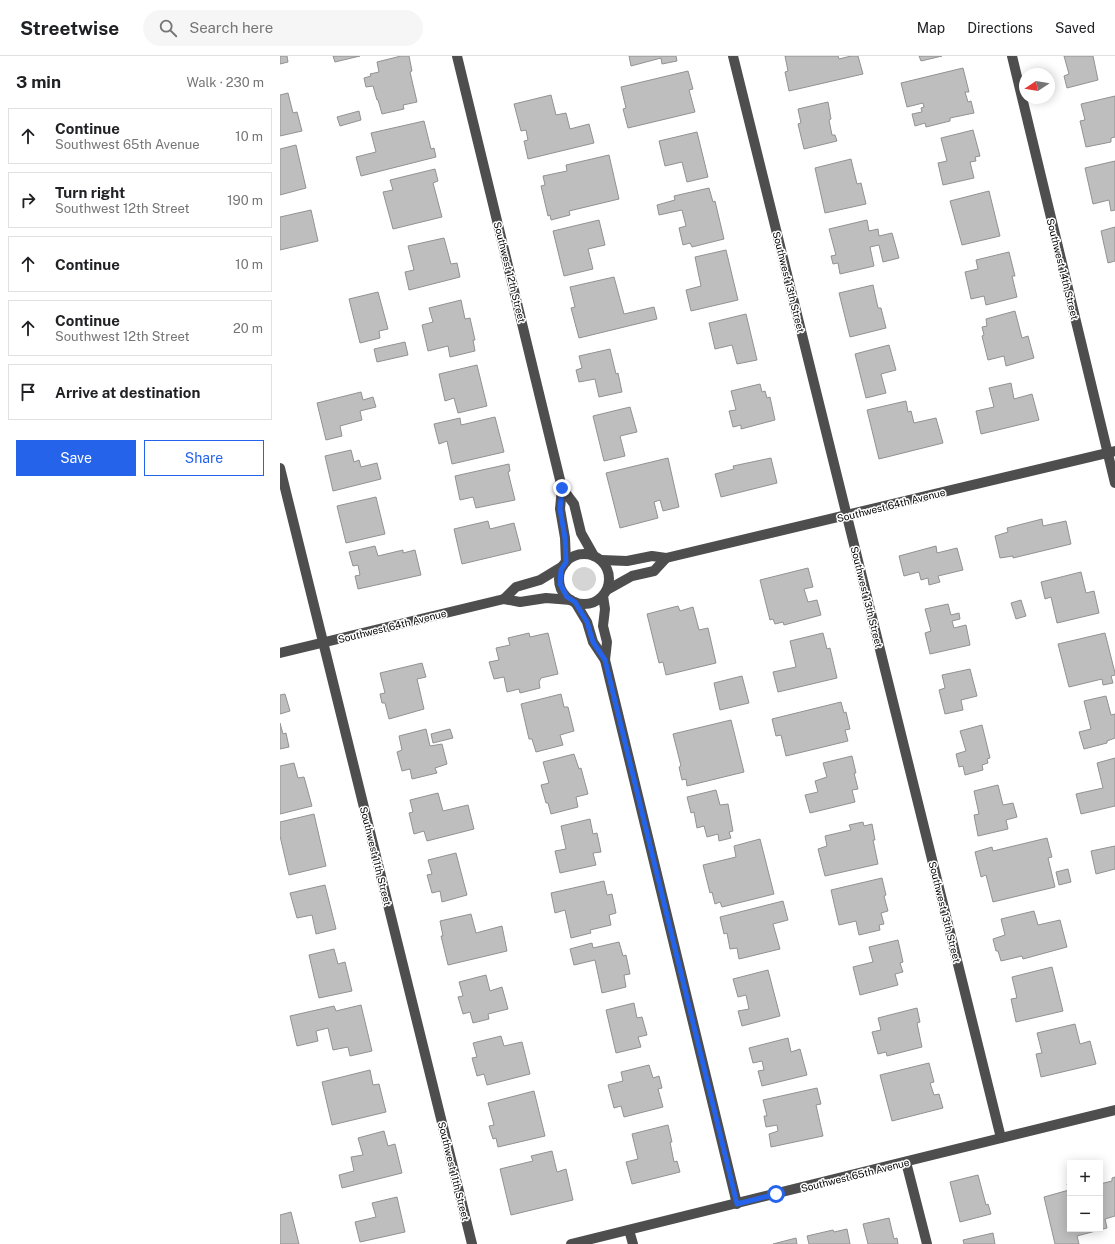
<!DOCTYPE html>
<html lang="en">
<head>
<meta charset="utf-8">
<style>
	:root { --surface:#fff; --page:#f6f6f6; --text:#202124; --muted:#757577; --line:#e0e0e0; --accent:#2563eb }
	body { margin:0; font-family:"Public Sans",sans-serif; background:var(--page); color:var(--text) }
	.controls { position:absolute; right:12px; bottom:12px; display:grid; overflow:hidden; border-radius:0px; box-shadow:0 2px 10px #0003 }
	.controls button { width:36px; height:36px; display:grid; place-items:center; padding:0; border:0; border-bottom:1px solid var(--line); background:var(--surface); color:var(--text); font:20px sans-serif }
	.compass { position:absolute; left:739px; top:12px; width:36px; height:36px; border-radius:50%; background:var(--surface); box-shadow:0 2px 10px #0003; rotate:258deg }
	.stop { position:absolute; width:12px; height:12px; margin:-9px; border:3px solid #2563eb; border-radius:50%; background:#fff }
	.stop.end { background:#2563eb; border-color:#fff; box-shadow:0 1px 4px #0008 }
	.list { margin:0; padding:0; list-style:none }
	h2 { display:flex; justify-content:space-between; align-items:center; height:52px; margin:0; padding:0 16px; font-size:17px }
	h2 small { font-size:13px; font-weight:400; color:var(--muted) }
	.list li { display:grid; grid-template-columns:26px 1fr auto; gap:12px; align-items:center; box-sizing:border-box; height:56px; margin:0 8px 8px; padding:0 8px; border:1px solid var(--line); border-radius:0px }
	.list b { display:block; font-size:15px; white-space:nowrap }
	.list p { margin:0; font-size:13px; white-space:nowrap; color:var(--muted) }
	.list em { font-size:13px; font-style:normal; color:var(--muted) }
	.actions { display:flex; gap:8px; padding:12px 16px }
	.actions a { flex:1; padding:9px 0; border:1px solid var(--accent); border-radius:0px; text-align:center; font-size:14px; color:var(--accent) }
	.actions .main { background:var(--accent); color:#fff }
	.icon { flex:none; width:22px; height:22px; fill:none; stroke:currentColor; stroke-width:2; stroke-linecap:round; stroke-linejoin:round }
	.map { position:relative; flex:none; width:835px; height:1188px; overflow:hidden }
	header { display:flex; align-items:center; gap:24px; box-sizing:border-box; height:56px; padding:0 20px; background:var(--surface); border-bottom:1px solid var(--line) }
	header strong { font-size:19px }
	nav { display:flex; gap:22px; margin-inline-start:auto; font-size:14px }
	.search { width:280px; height:36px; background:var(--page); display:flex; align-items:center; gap:10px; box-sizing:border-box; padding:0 14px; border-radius:22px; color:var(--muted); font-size:15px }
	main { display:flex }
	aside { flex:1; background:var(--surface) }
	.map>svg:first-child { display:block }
	.green { fill:#d5d5d5 }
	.building { fill:#bebebe; stroke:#929292 }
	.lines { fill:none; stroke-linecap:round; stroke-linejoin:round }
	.minor { stroke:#4e4e4e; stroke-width:10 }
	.route { stroke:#2563eb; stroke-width:5 }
	.labels { text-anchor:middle; stroke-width:3; stroke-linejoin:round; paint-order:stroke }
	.street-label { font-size:10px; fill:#000; stroke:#fff }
</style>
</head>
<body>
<header>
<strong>Streetwise</strong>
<div class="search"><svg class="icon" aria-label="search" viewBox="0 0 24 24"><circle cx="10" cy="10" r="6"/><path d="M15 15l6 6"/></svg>Search here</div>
<nav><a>Map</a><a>Directions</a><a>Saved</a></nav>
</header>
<main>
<aside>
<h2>3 min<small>Walk · 230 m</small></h2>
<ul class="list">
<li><svg class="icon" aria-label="ahead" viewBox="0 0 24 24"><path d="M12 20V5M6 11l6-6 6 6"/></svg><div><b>Continue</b><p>Southwest 65th Avenue</p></div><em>10 m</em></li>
<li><svg class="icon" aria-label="right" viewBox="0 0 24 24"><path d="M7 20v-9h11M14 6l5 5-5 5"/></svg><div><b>Turn right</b><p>Southwest 12th Street</p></div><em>190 m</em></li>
<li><svg class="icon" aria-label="ahead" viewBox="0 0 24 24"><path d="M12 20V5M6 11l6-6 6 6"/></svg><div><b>Continue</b></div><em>10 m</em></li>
<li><svg class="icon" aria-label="ahead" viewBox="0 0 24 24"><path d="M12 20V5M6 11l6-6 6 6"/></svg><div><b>Continue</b><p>Southwest 12th Street</p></div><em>20 m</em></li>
<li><svg class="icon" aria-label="arrive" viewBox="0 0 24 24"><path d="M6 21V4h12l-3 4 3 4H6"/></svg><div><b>Arrive at destination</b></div></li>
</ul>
<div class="actions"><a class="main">Save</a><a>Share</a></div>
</aside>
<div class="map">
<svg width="835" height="1188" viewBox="0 0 835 1188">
	<rect width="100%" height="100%" fill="#fff"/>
	<circle class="green" cx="304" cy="523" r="12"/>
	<g class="building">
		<path d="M0 0H7L8 6 0 8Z"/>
		<path d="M53 0H80L55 6Z"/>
		<path d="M121 0H129L132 15 130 16 137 46 123 49 124 53 102 58 98 44H97L93 30 86 31 84 22 91 20 90 18 99 16 97 6Z"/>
		<path d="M349 0H396L397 5 382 8 381 2 351 10Z"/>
		<path d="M505 0H558L559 3 571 0H578L583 18 509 35 505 16 508 15Z"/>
		<path d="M639 0H662L641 5Z"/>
		<path d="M784 0H813L818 24 787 32 784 20 789 18Z"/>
		<path d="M683 12 689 36H685L688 46 691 45 694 57 670 62V65L646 71 645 67 635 70 632 58 642 56 641 52 644 51 643 47 627 51 621 27Z"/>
		<path d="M408 15 413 33 409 34 415 56 348 72 343 53 346 52 341 31Z"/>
		<path d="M8 37 13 57 17 56 22 75 0 80V39Z"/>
		<path d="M271 39 276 59 286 57 290 73 309 68 314 87 248 103 244 85 248 84 246 74 241 75 234 48Z"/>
		<path d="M835 40V81L831 82V86L806 91 800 65 805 64 801 48Z"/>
		<path d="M548 46 551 63 549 64 552 79H555L557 85 524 93 518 68 521 67 518 53Z"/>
		<path d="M79 55 81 64 60 70 57 61Z"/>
		<path d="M144 65 151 93 154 92 156 101 81 120 76 101 96 96 91 77Z"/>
		<path d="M693 74 700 100 695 101 696 105 690 106 694 122 663 129 658 107 667 105 661 82Z"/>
		<path d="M417 76 428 121 407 126 402 106 385 110 379 85Z"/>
		<path d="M16 89 26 132 0 139V93Z"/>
		<path d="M329 99 339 143 289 155 290 159 271 164 270 159 268 160 261 130 265 129 263 120 287 115 286 109Z"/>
		<path d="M571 103 577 128 581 127 586 148 545 157 535 112Z"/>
		<path d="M835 105V154L831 155 829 144 813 148 805 112Z"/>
		<path d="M155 113 158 125 153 127 162 161 113 173 103 136 113 134 110 124Z"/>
		<path d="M429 132 433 146 435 145 444 183 412 191 410 187 403 189 399 172 406 170 402 154 379 159 377 149 395 144 394 140Z"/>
		<path d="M709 135 720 180 682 189 670 145Z"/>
		<path d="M31 154 38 185 0 194V161Z"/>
		<path d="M319 164 325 189 308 193 313 213 284 220 273 175Z"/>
		<path d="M587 164 589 175 598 173 599 180 612 177 619 202 603 206 599 189 590 191 594 210 560 218 558 207 553 208 551 200 556 199 549 173Z"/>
		<path d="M835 171V205L828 207 821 175Z"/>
		<path d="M164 182 171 208 177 207 180 221 129 234 125 216 134 214 128 190Z"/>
		<path d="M446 194 458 244 411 255 406 234 421 230 415 201Z"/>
		<path d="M729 196 735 220H732L737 241 706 249 704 240 691 243 685 216 698 213 696 204Z"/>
		<path d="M334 221 344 258 374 251 377 263 299 282 291 252 295 251 290 231Z"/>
		<path d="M593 229 598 252H601L606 272 570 281 559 237Z"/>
		<path d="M98 236 108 273 99 275 100 282 80 287 69 243Z"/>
		<path d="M181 244 185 263 190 262 195 284H193L195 295 170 301 168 290 148 295 142 269 153 266 149 252Z"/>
		<path d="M735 255 742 282 748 280 754 302 726 310 724 300 708 304 702 280 704 279 702 271 707 270 706 263Z"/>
		<path d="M466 258 477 304 457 308 452 289 435 293 429 267Z"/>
		<path d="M125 286 128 299 97 306 94 293Z"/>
		<path d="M609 289 616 314 601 318 606 337 586 342 575 298Z"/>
		<path d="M330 293 336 318 338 317 342 336 319 341 315 323 299 326 296 314 302 312 299 300Z"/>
		<path d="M197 309 207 350 178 357 174 342 165 345 159 318Z"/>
		<path d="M731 327 734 343 752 338 759 364 701 378 696 355 714 351 709 332Z"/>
		<path d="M480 328 482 336 485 335 487 342 490 341 495 364 461 373V369L453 371 449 355 456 354 451 335Z"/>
		<path d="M81 336 83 344 93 341 96 351 80 355 82 364 60 370 62 380 46 384 37 347Z"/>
		<path d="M626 345 628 356 631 355 634 367 656 362 663 387 599 403 587 354Z"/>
		<path d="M350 351 357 376 340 380 345 400 324 405 313 360Z"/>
		<path d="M215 361 224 396 172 408 167 385 159 388 154 368 180 362 181 369Z"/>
		<path d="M71 394 74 406 79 404 81 411 97 407 101 423 53 435 45 400Z"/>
		<path d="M388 402 399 451 383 455 380 444 374 446 378 462 340 472 326 417Z"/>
		<path d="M491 402 497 427 441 441 435 418 454 413 453 410Z"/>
		<path d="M229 408 230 415 228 416 235 444 196 452 193 441 180 444 175 420Z"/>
		<path d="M96 441 105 478 66 487 57 450Z"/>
		<path d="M762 463 763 470 786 465 791 488 733 502V500L720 502 715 480 728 476 727 472Z"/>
		<path d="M208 465 210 473 234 467 241 494 182 508 174 473Z"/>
		<path d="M95 490 98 500 123 494V497L135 494 141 519 78 533 75 520 80 519 78 509 73 510 69 496Z"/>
		<path d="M656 490 657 497 677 492 683 514 658 520 660 526 649 529 648 522 641 524 639 516 624 520 619 500Z"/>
		<path d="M528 512 533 531 524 533 528 546 537 544 541 559 504 569 503 566 495 568 493 563 490 564 480 524Z"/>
		<path d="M801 516 806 537 814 535 819 557 777 567 771 541 765 543 761 526Z"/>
		<path d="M741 544 746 560 736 563 731 547Z"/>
		<path d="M668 548 671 559 679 557 680 563 672 565 674 572 686 569 690 589 650 598 645 577 651 575 645 553Z"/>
		<path d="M398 550 400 555 413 551 419 574 428 572 436 607 386 619 383 606 379 607 367 558Z"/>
		<path d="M249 577 250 581 268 577 278 618 261 622 259 626 260 632 240 637 239 633 227 636 224 621 214 623 209 606 219 604 216 592 230 589 228 582Z"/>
		<path d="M543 577 547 593 550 592 557 622 498 636 493 616 516 611 510 585Z"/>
		<path d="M825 577 835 617V619L831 620 833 627 823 629 822 623 789 631 778 588Z"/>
		<path d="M142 607 146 621 137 623 144 653 109 663 105 647H102L100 638 105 637 100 617Z"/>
		<path d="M690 613 697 640 681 644 683 654 665 658 659 634 665 632 662 619Z"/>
		<path d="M462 620 469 647 440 654 434 627Z"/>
		<path d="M5 638 10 655 0 658V639Z"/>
		<path d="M281 638 284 651H288L294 675 280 679 283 689 256 696 252 683H249L241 648Z"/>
		<path d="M826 640 831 659 835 658V682L827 685V687L804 693 799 676 811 673 804 645Z"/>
		<path d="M561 646 564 657 566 656 570 673 565 674 568 685 506 700 501 679 496 680 492 663Z"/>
		<path d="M451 664 464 716 407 730 406 723 402 724 399 711 401 710 393 678Z"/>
		<path d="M0 667 3 678 6 677 9 691 0 693Z"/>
		<path d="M702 669 710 702 707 703 708 707 702 709 703 714 685 719 683 710 679 711 676 698 686 695 680 675Z"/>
		<path d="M146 673 150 690 162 688 167 708 155 712 157 717 132 723 130 713 122 715 117 696 122 694 119 680Z"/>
		<path d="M170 673 173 682 153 687 151 678Z"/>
		<path d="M294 698 299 713 301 712 308 738 296 741 298 751 271 758 268 747H266L261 729 269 727 263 706Z"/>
		<path d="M572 700 576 717H574L578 733 572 734 575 746 530 757 525 739 538 736 535 725 547 721 543 707Z"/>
		<path d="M835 702V750L801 758 796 738 823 732 817 707Z"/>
		<path d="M14 707 18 722 24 721 32 750 0 758V710Z"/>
		<path d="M718 729 723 749 733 747 737 761 726 764 728 773 698 780 694 759 699 758 694 735Z"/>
		<path d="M436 734 440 749 448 748 453 775 449 776 451 782 439 785 438 778 427 781 424 770 417 772 414 756 411 757 407 741Z"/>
		<path d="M158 737 163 755 188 749 194 773 147 785 144 775 134 778 129 757 133 756 130 744Z"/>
		<path d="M34 758 46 810 9 819 0 780V766Z"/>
		<path d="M310 763 313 778 317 777 321 796 313 797 316 809 280 817 275 795 286 793 281 770Z"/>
		<path d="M583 766 584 770 592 768 595 784H593L598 808 545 820 538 793 547 790 545 780 571 774 569 769Z"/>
		<path d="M767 782 772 801 768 802 775 831 713 846 706 819 701 821 695 796 712 791 713 795Z"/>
		<path d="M480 783 494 838 442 851 440 846 435 848 432 836 430 837 423 809 456 801 454 790Z"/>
		<path d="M835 790V813L816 818 811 795Z"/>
		<path d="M176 797 187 839 162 846 160 835 152 837 147 819 152 818 148 804Z"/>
		<path d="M788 813 791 826 779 829 776 816Z"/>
		<path d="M602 822 606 839 604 840 608 855 601 857 604 868 599 869 600 874 579 879 576 865 559 869 551 834Z"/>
		<path d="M324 825 327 839 332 838 336 857 329 859 331 869 310 874 311 877 291 882 285 854 275 857 271 837Z"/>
		<path d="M45 829 56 873 36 878 32 859 17 862 10 837Z"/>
		<path d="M503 845 508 864 493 868 500 893 459 903 457 892 450 893 447 877 444 878 440 861Z"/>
		<path d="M754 855 758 869 780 864 787 891 743 903 742 900 721 905 718 895H716L713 883 725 879 721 863Z"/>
		<path d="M191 858 196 877 222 870 227 895 168 909 161 880H163L160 865Z"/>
		<path d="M618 884 623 906 620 907 623 916 615 918 618 929 580 939 573 911 593 906 589 891Z"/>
		<path d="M339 886 343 900 346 899 350 918 344 919 346 931 322 937 315 904 294 909 290 893 312 887 313 892Z"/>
		<path d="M54 893 58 908 65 906 72 935 39 942 29 899Z"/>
		<path d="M772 911 783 955 736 966 731 943 737 942 732 921Z"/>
		<path d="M488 914 500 960 462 970 458 955 469 953 466 939 458 941 453 923Z"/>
		<path d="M206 919 210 935 222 931 228 953 208 958 209 963 193 967 190 956 183 958 178 941 183 940 179 926Z"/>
		<path d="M354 947 357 962 362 961 367 979 358 981 361 991 336 997 326 954Z"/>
		<path d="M81 949 92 995 70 1000 68 991 53 994 48 972 36 975 38 985 17 990 10 960 54 950 56 955Z"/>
		<path d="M637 952 640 966 637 967 642 991 607 1000 606 996 598 998 592 976 601 974 598 962Z"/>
		<path d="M795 968 800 988 810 985 816 1008 761 1021 756 998 762 997 757 977Z"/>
		<path d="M221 980 224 990 242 986 250 1018 207 1029 204 1018 197 1020 192 1002 197 1001 193 987Z"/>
		<path d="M508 982 511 996 520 993 527 1019 482 1030 478 1015 484 1014 482 1005 473 1007 469 992Z"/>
		<path d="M649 1007 654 1026 650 1027 654 1039 659 1038 663 1052 612 1065 600 1019Z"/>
		<path d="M369 1009 373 1022 379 1020 382 1032 378 1033 383 1051 344 1061 341 1050 334 1052 328 1029 343 1025 341 1016Z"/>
		<path d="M90 1014 93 1029 99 1028 106 1056 52 1069 42 1026Z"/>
		<path d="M537 1032 541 1048 536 1049 543 1080 491 1091 489 1078 498 1075 497 1069 486 1071 484 1060H487L483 1044Z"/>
		<path d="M254 1035 265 1080 218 1091 216 1082 213 1083 211 1077 209 1070 214 1069 208 1047Z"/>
		<path d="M388 1069 392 1086H390L394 1106 397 1105 400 1116 352 1128 346 1106 358 1103 352 1078Z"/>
		<path d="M104 1075 108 1090 115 1088 122 1117 62 1132 59 1119 74 1115 71 1101 83 1099 78 1082Z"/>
		<path d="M272 1095 277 1116 286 1113 293 1144 231 1159 220 1113 253 1105 251 1100Z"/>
		<path d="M698 1119 706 1149 708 1148 711 1158 680 1166 670 1126Z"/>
		<path d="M835 1121V1160L825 1163 827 1172 797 1180 799 1188H775L764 1141 789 1134 787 1128 790 1127V1173H820V1128L832 1125V1122Z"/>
		<path d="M117 1141 125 1176 80 1186 75 1166 96 1161 92 1147Z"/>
		<path d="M11 1156 19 1188H0V1159Z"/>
		<path d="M609 1162 614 1183 617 1182 618 1188H588L583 1168Z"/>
		<path d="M567 1173 570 1188H529L527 1180 553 1174 554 1176Z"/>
		<path d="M713 1177 715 1188H684L683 1184Z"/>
		<path d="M516 1182 517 1188H493Z"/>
	</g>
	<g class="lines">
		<g class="minor">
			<path d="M177 0 282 432 280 453 285 482 286 506"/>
			<path d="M453 0 721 1082"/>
			<path d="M732 0 835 427"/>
			<path d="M0 412 192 1188"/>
			<path d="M282 432 294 448 301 477 314 500"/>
			<circle cx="304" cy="523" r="25"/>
			<path d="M321 504 347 505 372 500 386 502 835 395"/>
			<path d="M327 534 352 520 374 515 386 502"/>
			<path d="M323 540 325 553 323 570 327 586 325 604"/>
			<path d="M224 543 236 531 260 524 283 510"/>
			<path d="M295 546 307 566 313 586 325 604 457 1148"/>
			<path d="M0 597 224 543 240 546 266 542 291 544"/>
			<path d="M626 1106 647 1188"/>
			<path d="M349 1174 353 1188"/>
			<path d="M291 1188 835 1054"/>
		</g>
	</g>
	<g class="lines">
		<path class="route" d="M282 432 280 453 285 482 286 506 281 514 280 528 287 541 295 546 307 566 313 586 325 604 457 1148 496 1138"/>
	</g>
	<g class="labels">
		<g class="street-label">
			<text transform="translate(783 213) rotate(76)" y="4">Southwest 14th Street</text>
			<text transform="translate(230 216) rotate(76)" y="4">Southwest 12th Street</text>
			<text transform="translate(509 226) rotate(76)" y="4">Southwest 13th Street</text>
			<text transform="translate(611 449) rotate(-14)" y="4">Southwest 64th Avenue</text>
			<text transform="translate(587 541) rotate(76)" y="4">Southwest 13th Street</text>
			<text transform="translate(112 570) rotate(-14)" y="4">Southwest 64th Avenue</text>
			<text transform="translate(96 800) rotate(76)" y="4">Southwest 11th Street</text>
			<text transform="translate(665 856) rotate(76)" y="4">Southwest 13th Street</text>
			<text transform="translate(174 1115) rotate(76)" y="4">Southwest 11th Street</text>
			<text transform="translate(575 1119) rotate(-14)" y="4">Southwest 65th Avenue</text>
		</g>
	</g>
</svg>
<div class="controls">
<button>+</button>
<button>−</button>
</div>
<svg class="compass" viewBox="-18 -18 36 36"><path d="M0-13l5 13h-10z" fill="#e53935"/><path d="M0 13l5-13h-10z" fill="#757577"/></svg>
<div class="stop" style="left:496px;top:1138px"></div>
<div class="stop end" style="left:282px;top:432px"></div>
</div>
</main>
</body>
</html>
